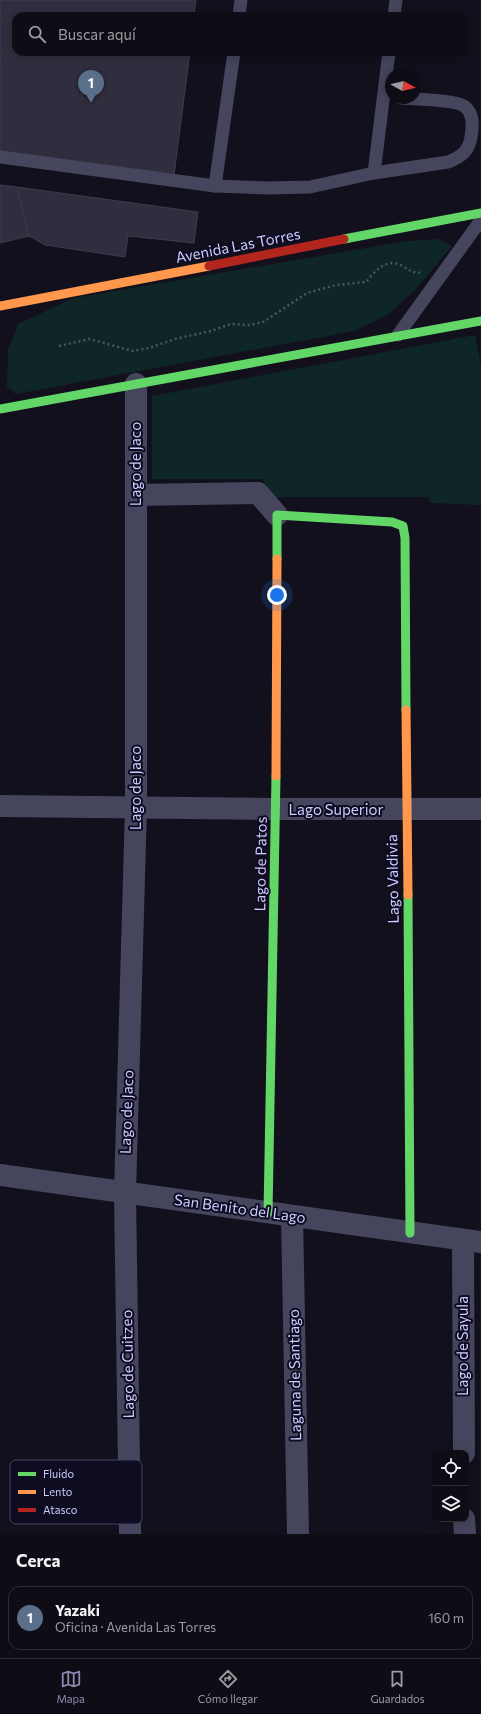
<!DOCTYPE html>
<html lang="es">
<head>
<meta charset="utf-8">
<style>
	:root { --surface:#0e0c15; --page:#1c1a22; --text:#f1f3f6; --muted:#9b9ba0; --line:#2e2c34; --accent:#8c8ab0 }
	body { margin:0; font-family:Commissioner,sans-serif; background:var(--page); color:var(--text) }
	.controls { position:absolute; right:12px; bottom:12px; display:grid; overflow:hidden; border-radius:8px; box-shadow:0 2px 10px #0003 }
	.controls button { width:36px; height:36px; display:grid; place-items:center; padding:0; border:0; border-bottom:1px solid var(--line); background:var(--surface); color:var(--text); font:20px sans-serif }
	.compass { position:absolute; left:385px; top:68px; width:36px; height:36px; border-radius:50%; background:var(--surface); box-shadow:0 2px 10px #0003; rotate:98deg }
	.you { position:absolute; left:277px; top:595px; width:14px; height:14px; margin:-10px; border:3px solid #fff; border-radius:50%; background:#1a73e8; box-shadow:0 0 0 6px #1a73e833 }
	.badge { display:grid; place-items:center; width:26px; height:26px; border-radius:50%; background:var(--accent); color:#fff; font-size:13px; font-weight:700 }
	.pin { position:absolute; translate:-50% -33px; filter:drop-shadow(0 1px 2px #0008) }
	.pin::after { content:''; position:absolute; top:21px; width:14px; height:12px; background:inherit; clip-path:polygon(0 0,100% 0,50% 100%) }
	.list { margin:0; padding:0; list-style:none }
	h2 { display:flex; justify-content:space-between; align-items:center; height:52px; margin:0; padding:0 16px; font-size:17px }
	h2 small { font-size:13px; font-weight:400; color:var(--muted) }
	.list li { display:grid; grid-template-columns:26px 1fr auto; gap:12px; align-items:center; box-sizing:border-box; height:64px; margin:0 8px 8px; padding:0 8px; border:1px solid var(--line); border-radius:12px }
	.list b { display:block; font-size:15px; white-space:nowrap }
	.list p { margin:0; font-size:13px; white-space:nowrap; color:var(--muted) }
	.list em { font-size:13px; font-style:normal; color:var(--muted) }
	.icon { flex:none; width:22px; height:22px; fill:none; stroke:currentColor; stroke-width:2; stroke-linecap:round; stroke-linejoin:round }
	.map { position:relative; flex:none; width:481px; height:1534px; overflow:hidden }
	.search { position:absolute; background:var(--surface); box-shadow:0 2px 10px #0003; left:12px; right:12px; top:12px; height:44px; display:flex; align-items:center; gap:10px; box-sizing:border-box; padding:0 14px; border-radius:12px; color:var(--muted); font-size:15px }
	.sheet { height:124px; background:var(--surface) }
	nav { display:flex; justify-content:space-around; align-items:center; box-sizing:border-box; height:56px; border-top:1px solid var(--line); background:var(--surface); font-size:11px; color:var(--muted) }
	nav a { display:grid; justify-items:center; gap:2px }
	nav .on { color:var(--accent) }
	.map>svg:first-child { display:block }
	.green { fill:#0f2626 }
	.building { fill:#302e3e; stroke:#3d3a50 }
	.lines { fill:none; stroke-linecap:round; stroke-linejoin:round }
	.path { stroke:#465763; stroke-width:2.5; stroke-dasharray:2 3; stroke-linecap:butt }
	.lane { stroke:#45465d; stroke-width:13 }
	.street { stroke:#45465d; stroke-width:22 }
	.fast { stroke:#63d668; stroke-width:9 }
	.slow { stroke:#ff974d; stroke-width:9 }
	.jam { stroke:#b3261e; stroke-width:9 }
	.labels { text-anchor:middle; stroke-width:4; stroke-linejoin:round; paint-order:stroke }
	.street-label { font-size:15px; fill:#cdcbff; stroke:#0e0c20 }
	.key { fill:#0e0c20; stroke:#474563; stroke-width:1 }
	.key-label { font-size:11px; fill:#cdcbff }
</style>
</head>
<body>
<div class="map">
<svg width="481" height="1534" viewBox="0 0 481 1534">
	<rect width="100%" height="100%" fill="#12101c"/>
	<g class="green">
		<path d="M438 239 452 246 417 288 388 315 354 331 16 394 7 387 8 350 18 324 74 298 407 241Z"/>
		<path d="M475 335 481 366V505L431 503 428 497H265L264 479H152V396Z"/>
	</g>
	<g class="building">
		<path d="M0 0H196L194 16H16V52H190L174 175 0 155Z"/>
		<path d="M0 185 17 187 29 236 0 243Z"/>
		<path d="M17 187 198 212 194 243 128 236 125 257 45 245 29 236Z"/>
	</g>
	<g class="lines">
		<path class="path" d="M59 346 90 339 132 351 149 348 175 339 211 331 231 324 250 325 263 322 307 293 336 285 366 282C375 271 387 257 402 266 411 271 411 272 422 273"/>
		<g class="lane">
			<path d="M239 16 241 0"/>
			<path d="M394 16 396 0"/>
			<path d="M0 157 215 186 268 188 310 187 374 173 448 162C461 157 469 151 471 137 473 126 474 113 464 106 456 100 413 99 401 98"/>
			<path d="M374 173 389 52"/>
			<path d="M215 186 234 52"/>
			<path d="M398 335 481 220"/>
		</g>
		<g class="street">
			<path d="M136 495 258 493 277 515"/>
			<path d="M0 806 276 809H481"/>
			<path d="M0 1175 481 1242"/>
			<path d="M292 1216 298 1534"/>
			<path d="M463 1240 464 1453"/>
			<path d="M464 1519 465 1534"/>
			<path d="M130 1534 125 1193 136 807V384"/>
		</g>
		<g class="fast">
			<path d="M344 239 481 213"/>
			<path d="M0 409 481 321"/>
			<path d="M277 559V515L392 522 403 526 405 538 406 710"/>
			<path d="M408 895 410 1233"/>
			<path d="M268 1213 276 776"/>
		</g>
		<g class="slow">
			<path d="M0 306 209 266"/>
			<path d="M406 710 408 895"/>
			<path d="M276 776 277 559"/>
		</g>
		<path class="jam" d="M209 266 344 239"/>
	</g>
	<g class="labels">
		<g class="street-label">
			<text transform="translate(238 246) rotate(-11)" y="5">Avenida Las Torres</text>
			<text transform="translate(136 464) rotate(-90)" y="5">Lago de Jaco</text>
			<text transform="translate(136 788) rotate(-90)" y="5">Lago de Jaco</text>
			<text x="336" y="815">Lago Superior</text>
			<text transform="translate(261 864) rotate(-89)" y="5">Lago de Patos</text>
			<text transform="translate(393 879) rotate(-91)" y="5">Lago Valdivia</text>
			<text transform="translate(127 1112) rotate(-88)" y="5">Lago de Jaco</text>
			<text transform="translate(240 1209) rotate(8)" y="5">San Benito del Lago</text>
			<text transform="translate(463 1346) rotate(-90)" y="5">Lago de Sayula</text>
			<text transform="translate(128 1364) rotate(-91)" y="5">Lago de Cuitzeo</text>
			<text transform="translate(295 1375) rotate(-91)" y="5">Laguna de Santiago</text>
		</g>
	</g>
	<rect x="10" y="1460" width="132" height="64" rx="6" class="key"/>
	<rect x="18" y="1472" width="18" height="4" fill="#63d668"/>
	<rect x="18" y="1490" width="18" height="4" fill="#ff974d"/>
	<rect x="18" y="1508" width="18" height="4" fill="#b3261e"/>
	<g class="key-label">
		<text x="43" y="1478">Fluido</text>
		<text x="43" y="1496">Lento</text>
		<text x="43" y="1514">Atasco</text>
	</g>
</svg>
<div class="controls">
<button><svg class="icon" aria-label="locate" viewBox="0 0 24 24"><circle cx="12" cy="12" r="6"/><path d="M12 2v4M12 18v4M2 12h4M18 12h4"/></svg></button>
<button><svg class="icon" aria-label="layers" viewBox="0 0 24 24"><path d="M12 4l9 5-9 5-9-5zM3 14l9 5 9-5"/></svg></button>
</div>
<svg class="compass" viewBox="-18 -18 36 36"><path d="M0-13l5 13h-10z" fill="#e53935"/><path d="M0 13l5-13h-10z" fill="#9b9ba0"/></svg>
<div class="you"></div>
<div class="pin badge" style="left:91px;top:103px;background:#5c6f8a">1</div>
<div class="search"><svg class="icon" aria-label="search" viewBox="0 0 24 24"><circle cx="10" cy="10" r="6"/><path d="M15 15l6 6"/></svg>Buscar aquí</div>
</div>
<section class="sheet">
<h2>Cerca<small></small></h2>
<ul class="list">
<li><span class="badge" style="background:#5c6f8a">1</span><div><b>Yazaki</b><p>Oficina · Avenida Las Torres</p></div><em>160 m</em></li>
</ul>
</section>
<nav>
<a class="on"><svg class="icon" aria-label="map" viewBox="0 0 24 24"><path d="M3 6l6-2 6 2 6-2v14l-6 2-6-2-6 2zM9 4v14M15 6v14"/></svg>Mapa</a>
<a><svg class="icon" aria-label="directions" viewBox="0 0 24 24"><path d="M12 3l9 9-9 9-9-9zM9 14v-3h6M13 9l2 2-2 2"/></svg>Cómo llegar</a>
<a><svg class="icon" aria-label="saved" viewBox="0 0 24 24"><path d="M7 4h10v16l-5-4-5 4z"/></svg>Guardados</a>
</nav>
</body>
</html>
